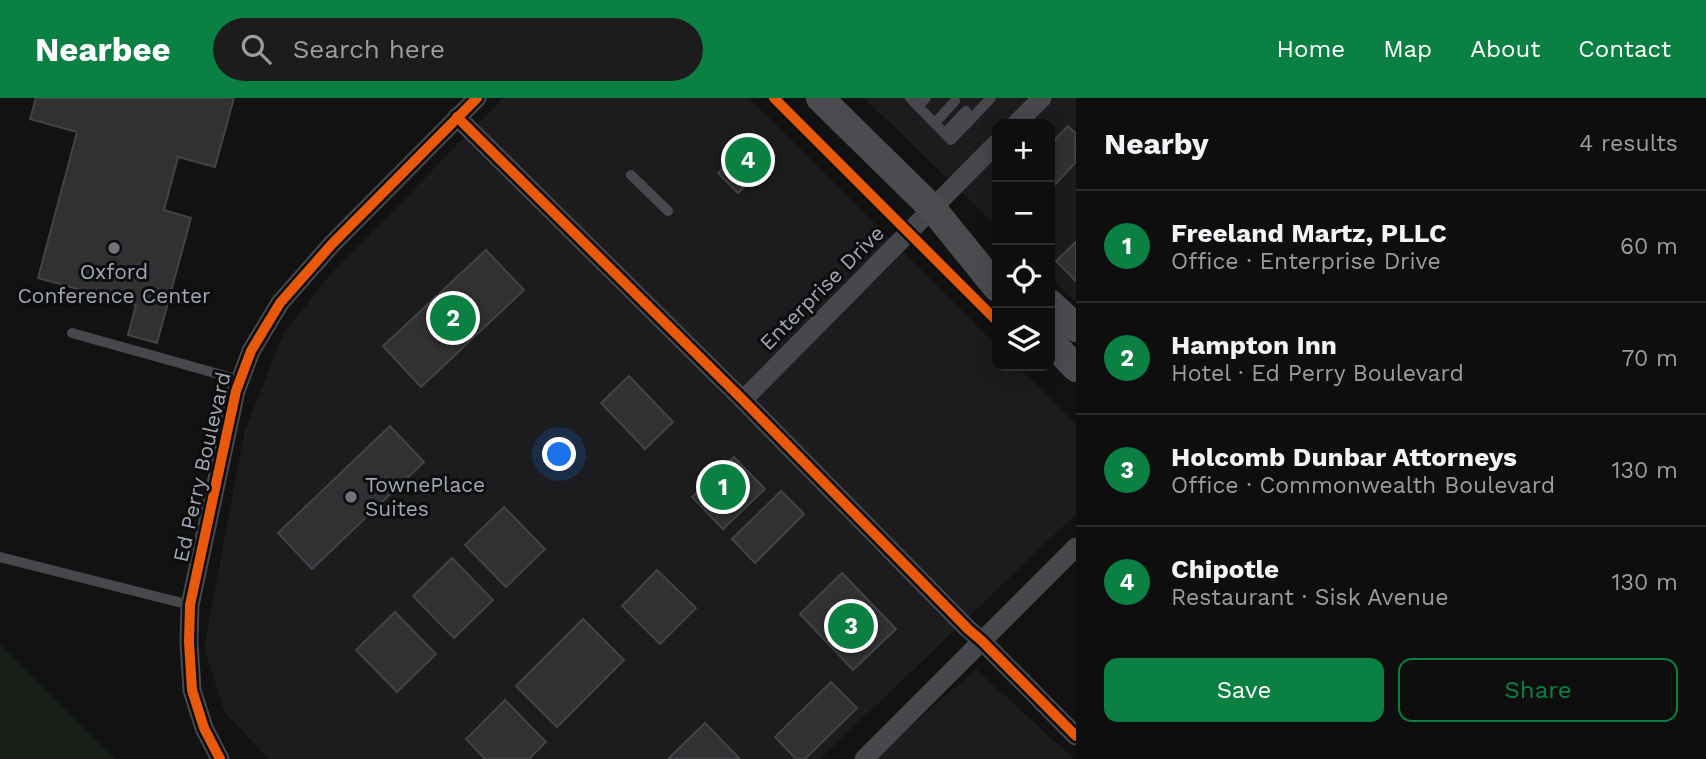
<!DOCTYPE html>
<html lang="en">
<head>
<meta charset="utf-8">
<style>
	:root { --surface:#0e0e0e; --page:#1c1c1c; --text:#f1f3f6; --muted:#9b9c9e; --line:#2e2e2e; --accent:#0b8043 }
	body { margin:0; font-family:"Work Sans",sans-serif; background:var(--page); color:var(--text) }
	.controls { position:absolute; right:21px; top:21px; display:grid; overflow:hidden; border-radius:14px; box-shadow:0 4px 18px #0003 }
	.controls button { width:63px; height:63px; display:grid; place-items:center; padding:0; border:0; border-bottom:2px solid var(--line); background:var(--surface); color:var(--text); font:35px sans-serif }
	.you { position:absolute; left:560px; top:357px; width:24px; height:24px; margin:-18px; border:5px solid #fff; border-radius:50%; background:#1a73e8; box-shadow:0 0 0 10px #1a73e833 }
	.badge { display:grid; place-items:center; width:46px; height:46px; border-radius:50%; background:var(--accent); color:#fff; font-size:23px; font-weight:700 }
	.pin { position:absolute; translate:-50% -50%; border:4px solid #fff; box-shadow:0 2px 7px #0006 }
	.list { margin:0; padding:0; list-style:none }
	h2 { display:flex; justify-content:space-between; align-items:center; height:91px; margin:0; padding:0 28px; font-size:30px }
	h2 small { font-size:23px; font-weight:400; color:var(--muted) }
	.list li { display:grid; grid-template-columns:46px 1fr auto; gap:21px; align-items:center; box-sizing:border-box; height:112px; padding:0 28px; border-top:2px solid var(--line) }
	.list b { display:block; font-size:26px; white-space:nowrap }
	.list p { margin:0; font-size:23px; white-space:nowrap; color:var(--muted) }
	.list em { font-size:23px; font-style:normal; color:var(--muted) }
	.actions { display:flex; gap:14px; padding:21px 28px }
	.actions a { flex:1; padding:16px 0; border:2px solid var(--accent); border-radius:14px; text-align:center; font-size:24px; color:var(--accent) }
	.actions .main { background:var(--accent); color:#fff }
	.icon { flex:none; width:38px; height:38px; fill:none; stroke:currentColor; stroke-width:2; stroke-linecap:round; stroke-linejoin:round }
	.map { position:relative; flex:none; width:1076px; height:661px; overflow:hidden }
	header { display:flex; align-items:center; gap:42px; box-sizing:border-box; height:98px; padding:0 35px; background:var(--accent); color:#fff }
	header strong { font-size:33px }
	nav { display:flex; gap:38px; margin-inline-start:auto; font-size:24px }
	.search { width:490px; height:63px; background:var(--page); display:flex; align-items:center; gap:18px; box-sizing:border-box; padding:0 24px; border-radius:38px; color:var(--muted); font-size:26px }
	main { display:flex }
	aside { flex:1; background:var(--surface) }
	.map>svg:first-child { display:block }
	.built { fill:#1c1c1e }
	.green { fill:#181f19 }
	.building { fill:#313133; stroke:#414346; stroke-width:2 }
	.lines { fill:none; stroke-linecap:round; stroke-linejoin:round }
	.lane { stroke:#46484b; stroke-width:10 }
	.street { stroke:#46484b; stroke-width:19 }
	.secondary { stroke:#4a4c50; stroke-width:28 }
	.cycleway-casing { stroke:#0d0d0e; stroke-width:15 }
	.cycleway { stroke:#e8590c; stroke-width:10 }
	.poi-dot { fill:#6f747c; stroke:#0d0d0e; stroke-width:2.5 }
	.labels { text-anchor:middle; stroke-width:6; stroke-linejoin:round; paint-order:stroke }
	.poi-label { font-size:21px; fill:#a1a8b5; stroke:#0d0d0e }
	.street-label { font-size:21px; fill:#a1a8b5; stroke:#0d0d0e }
</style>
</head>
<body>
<header>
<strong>Nearbee</strong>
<div class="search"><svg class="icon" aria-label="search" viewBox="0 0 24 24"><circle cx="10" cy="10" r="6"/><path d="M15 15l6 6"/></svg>Search here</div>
<nav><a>Home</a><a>Map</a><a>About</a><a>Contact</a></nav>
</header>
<main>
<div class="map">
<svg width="1076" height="661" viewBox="0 0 1076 661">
	<rect width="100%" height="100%" fill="#121212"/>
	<g class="built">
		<path d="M503 0H749L997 248V268H1017L1076 326V416L820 661H269L225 615 204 550 245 332 283 236 329 178Z"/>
		<path d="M864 0H1076V204L1050 179V26H997V128Z"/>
		<path d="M976 571 1074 661H873Z"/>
	</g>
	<path class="green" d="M0 545 115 661H0Z"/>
	<g class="building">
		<path d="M36 0H234L215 69 178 59 164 112 191 120 157 245 128 237 136 207 38 180 77 34 30 21Z"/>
		<path d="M1068 28 1076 36 1075 48 1076 64 1050 92V47Z"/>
		<path d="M755 38 775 58 738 95 718 75Z"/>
		<path d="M1076 144V183L1056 163Z"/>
		<path d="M486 152 524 192 421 289 383 248Z"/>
		<path d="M629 278 673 324 645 351 601 305Z"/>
		<path d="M390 328 424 364 312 471 278 435Z"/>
		<path d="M734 359 765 391 723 431 692 399Z"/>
		<path d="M781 393 804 416 755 465 732 441Z"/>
		<path d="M504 409 545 451 506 489 465 447Z"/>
		<path d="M452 460 493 502 454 540 413 498Z"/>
		<path d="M657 472 696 510 660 546 622 508Z"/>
		<path d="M842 475 896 531 853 572 800 516Z"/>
		<path d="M395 514 436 556 397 594 356 552Z"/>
		<path d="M583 521 624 562 557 629 516 588Z"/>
		<path d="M831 584 857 610 805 661H796L775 639Z"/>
		<path d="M505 602 546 644 529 661H485L466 641Z"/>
		<path d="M705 625 740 661H668Z"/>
	</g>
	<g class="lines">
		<g class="lane">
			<path d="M910 0 951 42 991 0"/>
			<path d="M918 8 926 0"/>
			<path d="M935 25 955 3"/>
			<path d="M945 35 966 13"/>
			<path d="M631 77 668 113"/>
			<path d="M72 235 240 282"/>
			<path d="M0 459 190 507"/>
		</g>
		<g class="street">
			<path d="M457 19 743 302 968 531 982 543 1076 638"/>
			<path d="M1016 26 1042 0"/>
			<path d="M743 302 997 45"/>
			<path d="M220 661 204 630 192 592 189 544 190 507 236 293 251 253 280 205 332 146 477 0"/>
			<path d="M864 661 1076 449"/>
		</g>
		<g class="secondary">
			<path d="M820 0 933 111 997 190"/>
			<path d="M1050 205 1076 230"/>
			<path d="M1050 243 1076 270"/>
		</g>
		<defs>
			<g id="cycleway">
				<path d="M774 0 997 223"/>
				<path d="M457 19 743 302 968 531 982 543 1076 638"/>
				<path d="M220 661 204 630 192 592 189 544 190 507 236 293 251 253 280 205 332 146 477 0"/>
			</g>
		</defs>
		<use href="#cycleway" class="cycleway-casing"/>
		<use href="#cycleway" class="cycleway"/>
	</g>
	<g class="poi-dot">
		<circle cx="114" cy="150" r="7"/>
		<circle cx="351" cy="399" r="7"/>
	</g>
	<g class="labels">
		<g class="poi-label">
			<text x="114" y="181">Oxford<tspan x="114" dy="24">Conference Center</tspan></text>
			<text x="365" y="394" text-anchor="start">TownePlace<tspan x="365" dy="24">Suites</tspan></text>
		</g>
		<g class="street-label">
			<text transform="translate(822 190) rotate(-45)" y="7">Enterprise Drive</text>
			<text transform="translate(202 369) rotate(-77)" y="7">Ed Perry Boulevard</text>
		</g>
	</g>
</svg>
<div class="controls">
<button>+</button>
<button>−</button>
<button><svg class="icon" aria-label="locate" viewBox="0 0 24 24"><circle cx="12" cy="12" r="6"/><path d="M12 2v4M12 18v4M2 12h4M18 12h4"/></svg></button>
<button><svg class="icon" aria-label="layers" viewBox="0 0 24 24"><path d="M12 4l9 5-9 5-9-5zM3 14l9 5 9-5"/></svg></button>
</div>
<div class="you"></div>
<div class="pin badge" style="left:723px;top:389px">1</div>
<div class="pin badge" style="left:453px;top:220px">2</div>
<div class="pin badge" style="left:851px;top:528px">3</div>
<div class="pin badge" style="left:748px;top:62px">4</div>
</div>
<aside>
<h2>Nearby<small>4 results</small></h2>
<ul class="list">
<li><span class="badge">1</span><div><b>Freeland Martz, PLLC</b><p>Office · Enterprise Drive</p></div><em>60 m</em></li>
<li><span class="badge">2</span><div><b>Hampton Inn</b><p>Hotel · Ed Perry Boulevard</p></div><em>70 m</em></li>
<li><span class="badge">3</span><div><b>Holcomb Dunbar Attorneys</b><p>Office · Commonwealth Boulevard</p></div><em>130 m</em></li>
<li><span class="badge">4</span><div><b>Chipotle</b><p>Restaurant · Sisk Avenue</p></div><em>130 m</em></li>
</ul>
<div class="actions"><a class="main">Save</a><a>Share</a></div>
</aside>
</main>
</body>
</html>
